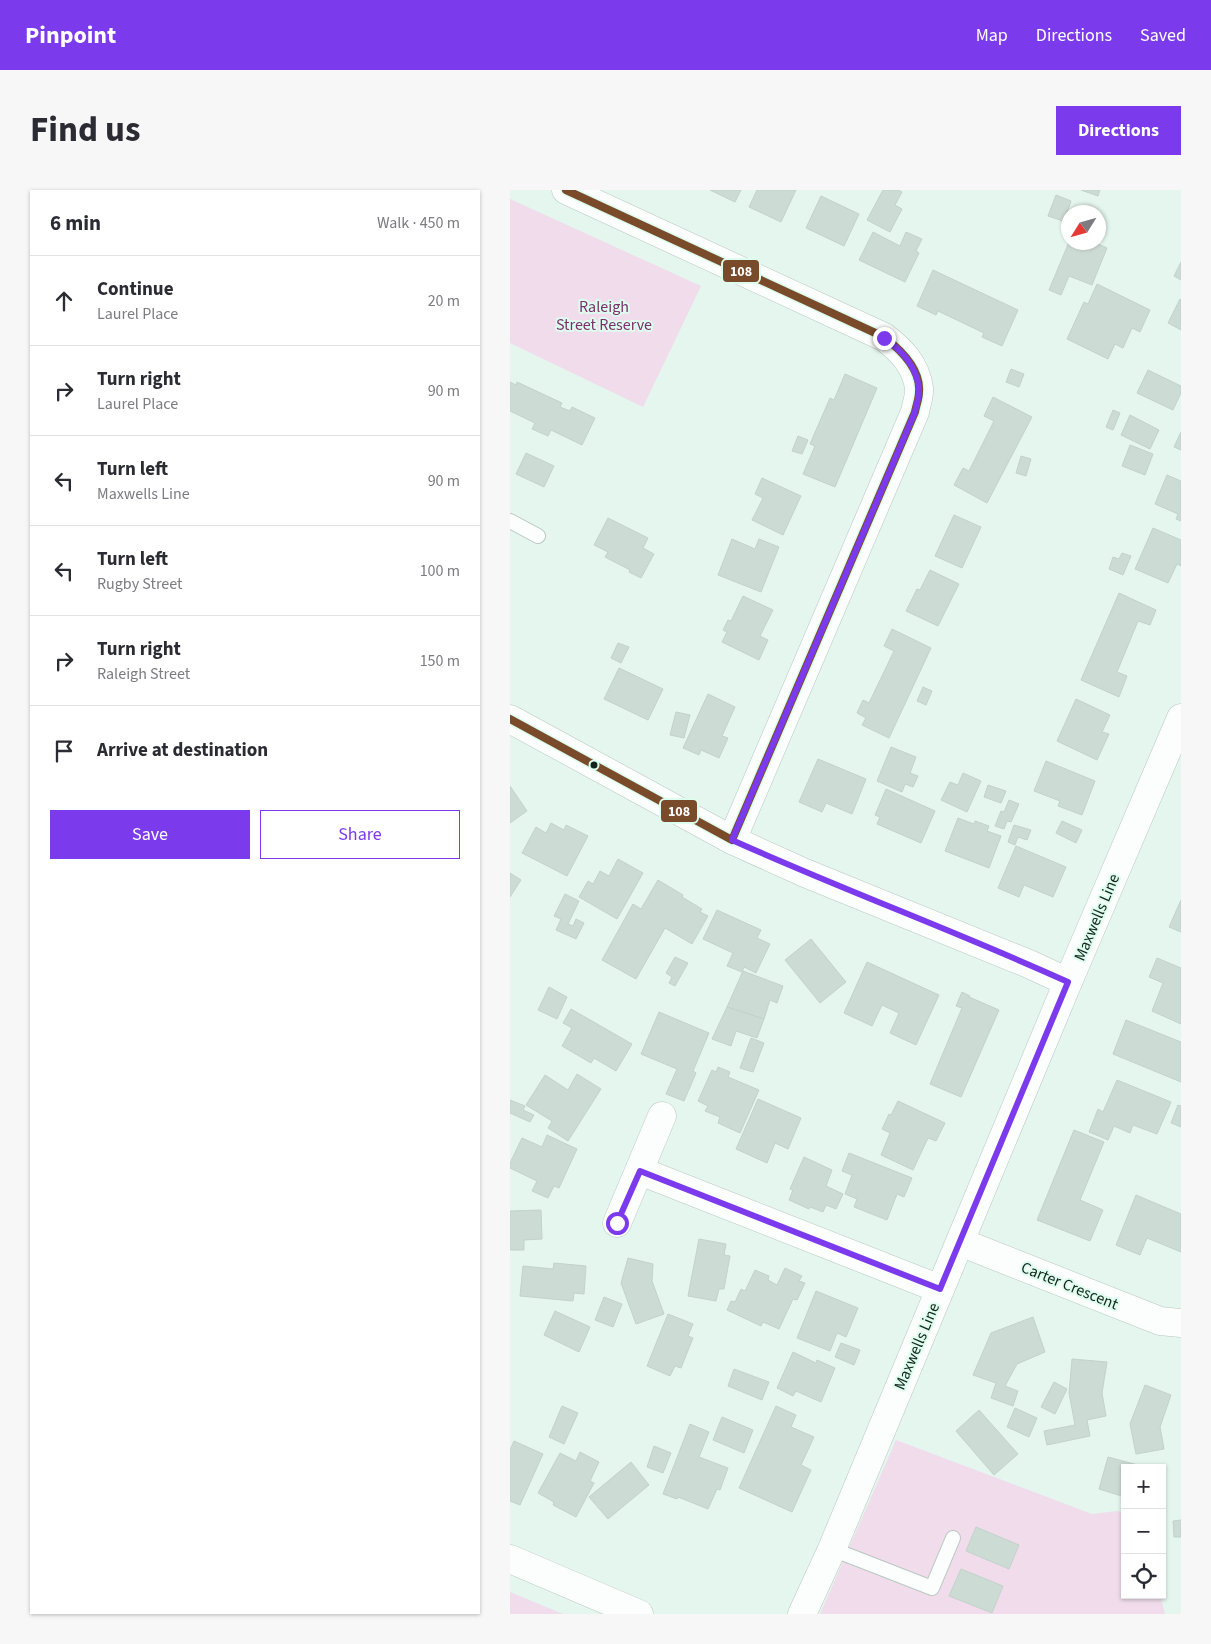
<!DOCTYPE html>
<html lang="en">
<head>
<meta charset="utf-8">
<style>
	:root { --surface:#fff; --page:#f7f7f7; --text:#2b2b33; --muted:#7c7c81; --line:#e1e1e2; --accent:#7c3aed }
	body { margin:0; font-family:"Source Sans 3",sans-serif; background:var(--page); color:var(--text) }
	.controls { position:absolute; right:15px; bottom:15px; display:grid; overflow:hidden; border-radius:0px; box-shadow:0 1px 4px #0004 }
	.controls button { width:45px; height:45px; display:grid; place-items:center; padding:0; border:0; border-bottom:1px solid var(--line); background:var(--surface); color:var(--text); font:25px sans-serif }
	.compass { position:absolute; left:551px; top:15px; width:45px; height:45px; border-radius:50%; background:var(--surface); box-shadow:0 1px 4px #0004; rotate:233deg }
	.stop { position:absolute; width:15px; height:15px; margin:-11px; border:4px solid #7c3aed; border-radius:50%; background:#fff }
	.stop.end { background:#7c3aed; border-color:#fff; box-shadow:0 1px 5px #0008 }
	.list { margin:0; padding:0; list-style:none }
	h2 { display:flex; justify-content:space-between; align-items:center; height:65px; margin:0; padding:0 20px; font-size:21px }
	h2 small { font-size:16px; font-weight:400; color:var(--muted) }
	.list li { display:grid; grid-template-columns:32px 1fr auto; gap:15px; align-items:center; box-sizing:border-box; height:90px; padding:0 20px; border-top:1px solid var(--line) }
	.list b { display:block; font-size:19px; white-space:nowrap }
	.list p { margin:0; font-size:16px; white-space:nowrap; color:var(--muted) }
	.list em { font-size:16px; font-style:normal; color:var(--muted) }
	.actions { display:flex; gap:10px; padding:15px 20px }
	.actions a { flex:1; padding:11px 0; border:1px solid var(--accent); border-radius:0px; text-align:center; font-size:18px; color:var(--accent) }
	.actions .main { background:var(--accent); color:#fff }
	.icon { flex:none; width:28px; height:28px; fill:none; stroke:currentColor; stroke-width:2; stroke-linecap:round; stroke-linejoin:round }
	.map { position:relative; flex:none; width:671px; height:1424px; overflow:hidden; border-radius:0px }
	header { display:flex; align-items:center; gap:30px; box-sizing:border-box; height:70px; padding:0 25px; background:var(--accent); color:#fff }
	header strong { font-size:24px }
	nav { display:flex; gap:28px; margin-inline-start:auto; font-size:18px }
	.intro { display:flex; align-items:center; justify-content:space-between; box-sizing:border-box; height:120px; padding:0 30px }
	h1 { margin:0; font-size:35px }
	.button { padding:12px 22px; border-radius:0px; background:var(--accent); color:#fff; font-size:18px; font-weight:700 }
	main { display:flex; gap:30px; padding:0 30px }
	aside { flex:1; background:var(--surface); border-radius:0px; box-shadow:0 1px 4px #0004 }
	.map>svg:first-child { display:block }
	.green { fill:#f0dceb }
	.building { fill:#ccdbd4; stroke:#c3d2cb }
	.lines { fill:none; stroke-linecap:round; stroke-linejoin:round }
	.service-casing { stroke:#b9c8c1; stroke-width:16 }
	.minor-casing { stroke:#b9c8c1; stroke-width:29 }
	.tertiary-casing { stroke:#b9c8c1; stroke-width:29 }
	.secondary-casing { stroke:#b9c8c1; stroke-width:29 }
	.service { stroke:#fbfefc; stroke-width:14 }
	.minor { stroke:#fbfefc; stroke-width:28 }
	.tertiary { stroke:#fbfefc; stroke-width:28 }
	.secondary { stroke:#fbfefc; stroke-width:28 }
	.bus-1-casing { stroke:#ddfdee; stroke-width:11 }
	.bus-1 { stroke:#7a4b2a; stroke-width:8 }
	.route { stroke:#7c3aed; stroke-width:6 }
	.bus-dot { fill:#15241d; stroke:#ddfdee; stroke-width:2 }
	.labels { text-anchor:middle; stroke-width:4; stroke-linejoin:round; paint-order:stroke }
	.park-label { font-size:16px; fill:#7b306a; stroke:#ddfdee }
	.street-label { font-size:16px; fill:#15241d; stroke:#ddfdee }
	.line-badge { stroke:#ddfdee; stroke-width:2 }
	.badge-label { font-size:14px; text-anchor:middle; font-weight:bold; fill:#fff }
</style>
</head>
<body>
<header>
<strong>Pinpoint</strong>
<nav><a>Map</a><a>Directions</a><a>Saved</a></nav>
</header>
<div class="intro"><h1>Find us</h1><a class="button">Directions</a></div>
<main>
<aside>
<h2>6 min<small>Walk · 450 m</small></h2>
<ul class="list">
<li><svg class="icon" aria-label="ahead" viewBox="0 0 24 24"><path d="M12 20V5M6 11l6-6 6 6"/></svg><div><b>Continue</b><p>Laurel Place</p></div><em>20 m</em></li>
<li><svg class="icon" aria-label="right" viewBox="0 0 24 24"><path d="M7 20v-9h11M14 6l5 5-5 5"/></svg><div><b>Turn right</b><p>Laurel Place</p></div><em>90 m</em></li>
<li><svg class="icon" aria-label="left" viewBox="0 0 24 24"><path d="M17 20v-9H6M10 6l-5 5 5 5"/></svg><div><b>Turn left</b><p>Maxwells Line</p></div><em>90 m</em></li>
<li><svg class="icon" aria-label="left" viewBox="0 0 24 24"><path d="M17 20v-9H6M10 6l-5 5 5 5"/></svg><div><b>Turn left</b><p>Rugby Street</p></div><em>100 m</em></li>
<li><svg class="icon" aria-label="right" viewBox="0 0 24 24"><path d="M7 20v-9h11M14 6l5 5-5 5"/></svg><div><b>Turn right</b><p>Raleigh Street</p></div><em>150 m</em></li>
<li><svg class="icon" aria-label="arrive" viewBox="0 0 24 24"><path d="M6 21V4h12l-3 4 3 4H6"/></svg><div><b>Arrive at destination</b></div></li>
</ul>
<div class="actions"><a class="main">Save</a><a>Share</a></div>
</aside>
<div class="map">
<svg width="671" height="1424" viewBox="0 0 671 1424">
	<rect width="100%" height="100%" fill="#e4f6ed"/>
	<g class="green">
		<path d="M0 9 191 96 133 217 0 153Z"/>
		<path d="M386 1250 582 1324 607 1321 615 1323V1405H650L655 1424H310Z"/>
		<path d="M0 1402 53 1424H0Z"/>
	</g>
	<g class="building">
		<path d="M200 0H231L225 12Z"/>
		<path d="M247 0H286L271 32 239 17Z"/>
		<path d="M373 0H388L392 2 385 15 392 19 380 42 357 30Z"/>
		<path d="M571 0H590L588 6Z"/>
		<path d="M546 5 561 11 557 23 558 24V40L554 38 556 32 538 26Z"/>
		<path d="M311 6 349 24 334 56 296 38Z"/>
		<path d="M363 42 390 56 396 42 412 49 406 61 409 63 395 92 349 70Z"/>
		<path d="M559 52H584L597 58 582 95 559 86 551 105 539 100Z"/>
		<path d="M671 72V90L664 86Z"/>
		<path d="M423 80 508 120 492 156 472 147 474 143 428 121 426 125 407 116Z"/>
		<path d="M587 94 640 120 630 142 622 138 613 158 605 154 598 169 557 149 574 112 578 114Z"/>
		<path d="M670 109 671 110V140L658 133Z"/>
		<path d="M501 179 514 184 509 197 496 192Z"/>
		<path d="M638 180 671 196V203L663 220 627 203Z"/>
		<path d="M335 184 367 198 325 297 293 284 305 256 300 254 320 208 324 210Z"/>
		<path d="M0 192 6 195 7 192 52 213 50 217 60 221 62 217 85 228 72 255 41 240 38 246 22 239 25 233 0 221Z"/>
		<path d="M483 207 522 227 477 313 444 295 453 278 459 281 484 231 474 226Z"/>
		<path d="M603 220 610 223 603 240 596 237Z"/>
		<path d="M620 225 649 240 640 259 611 245Z"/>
		<path d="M671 242V260L664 257Z"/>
		<path d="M288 246 298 250 292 264 282 261Z"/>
		<path d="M620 255 643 264 635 285 612 276Z"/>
		<path d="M16 263 44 276 34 297 6 284Z"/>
		<path d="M511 266 521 269 516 286 506 283Z"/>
		<path d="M657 285 671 291V331L666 329 668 324 645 314Z"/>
		<path d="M252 288 291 306 273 345 242 330 253 308 245 304Z"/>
		<path d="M444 325 471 337 452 378 425 366Z"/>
		<path d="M98 328 138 348 133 358 144 364 131 388 119 382 120 380 95 367 98 362 84 355Z"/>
		<path d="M643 338 671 350V376L667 374 658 393 625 379Z"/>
		<path d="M222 349 245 359 249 349 269 357 251 402 208 385Z"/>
		<path d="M612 363 621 366 613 385 599 379 603 367 609 369Z"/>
		<path d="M420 380 449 394 428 436 396 421 407 399 410 400Z"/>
		<path d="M609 403 646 420 640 435 628 431 607 482 617 486 609 507 571 490Z"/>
		<path d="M233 406 263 420 250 446 258 450 249 470 212 452 217 442 213 440 218 430 221 431Z"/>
		<path d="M382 439 421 458 379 548 352 535 356 528 347 523 353 510 359 513 384 461 374 456Z"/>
		<path d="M108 453 119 457 111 473 101 468Z"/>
		<path d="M109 478 153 499 138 530 94 509Z"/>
		<path d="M413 497 422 501 416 515 407 511Z"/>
		<path d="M198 504 225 517 212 546 218 548 209 568 191 560 189 565 173 558Z"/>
		<path d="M566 509 600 525 592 542 599 544 587 570 547 551Z"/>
		<path d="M166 522 180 525 174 548 160 545Z"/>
		<path d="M381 557 406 567 400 583 408 586 403 597 395 594 392 602 367 591Z"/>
		<path d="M308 569 356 589 342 624 316 613 312 622 289 612Z"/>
		<path d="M536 571 585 591 572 625 548 616 550 611 524 601Z"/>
		<path d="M453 583 471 591 457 622 431 610 440 592 448 595Z"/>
		<path d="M478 595 496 601 491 613 474 607Z"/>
		<path d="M0 596 17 621 0 633Z"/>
		<path d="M376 599 425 621 411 653 367 634 370 627 365 625Z"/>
		<path d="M499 610 509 614 501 632 497 631 494 639 485 636 491 621 494 622Z"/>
		<path d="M448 628 464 634 465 631 479 636 477 641 491 646 479 678 435 661Z"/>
		<path d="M552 631 572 640 566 653 546 643Z"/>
		<path d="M41 633 54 640 56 635 78 646 57 686 12 663 26 637 36 643Z"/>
		<path d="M504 635 521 640 517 650 508 647 505 655 498 652Z"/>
		<path d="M506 656 556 677 543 707 514 695 509 707 488 698Z"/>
		<path d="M108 669 133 683 107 729 69 707 78 691 83 694 90 681 99 686Z"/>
		<path d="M0 683 11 690 0 707Z"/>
		<path d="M148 690 173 705 172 707 192 719 190 722 198 726 182 754 155 738 126 789 92 770 123 714 131 719Z"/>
		<path d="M55 704 69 711 58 734 63 736 66 729 74 733 66 749 46 740 51 729 44 726Z"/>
		<path d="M671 710V742L659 737Z"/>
		<path d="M207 720 251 740 247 748 260 754 246 783 234 777 232 782 217 776 223 763 193 749Z"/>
		<path d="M301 749 336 792 310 813 275 770Z"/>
		<path d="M165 767 178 773 165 796 159 793 162 787 156 783Z"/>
		<path d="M647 768 671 778V834L642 821 653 793 639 787Z"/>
		<path d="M357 772 429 805 406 855 380 843 389 823 372 815 362 836 334 823Z"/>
		<path d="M233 781 273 796 267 813 260 810 254 829 217 817Z"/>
		<path d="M39 797 57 807 47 829 28 820Z"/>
		<path d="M452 802 460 806 459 807 489 820 451 907 420 894 452 818 446 816Z"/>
		<path d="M217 817 254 829 247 848 226 841 221 856 202 849Z"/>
		<path d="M61 819 122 854 106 881 84 868 81 873 52 856 62 838 53 833Z"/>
		<path d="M149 822 199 843 183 881 186 883 174 911 156 904 167 879 131 864Z"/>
		<path d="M616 830 671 852V892L603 864Z"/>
		<path d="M241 848 254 853 243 882 230 878Z"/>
		<path d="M208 877 220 882 218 887 249 900 230 943 208 933 210 927 195 921 198 916 188 911 202 880 206 882Z"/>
		<path d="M67 884 91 899 58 951 38 938 42 931 16 915 35 885 58 900Z"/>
		<path d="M607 890 661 912 647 944 623 935 620 943 604 936 598 950 579 942 588 919 593 922Z"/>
		<path d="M248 909 291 928 278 959 265 953 257 973 226 959Z"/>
		<path d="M0 910 15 916 13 920 24 925 20 932 0 923Z"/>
		<path d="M388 911 435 933 426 951 418 948 403 980 371 965 380 943 372 939 379 924 381 925Z"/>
		<path d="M668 915 671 916V937L661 933Z"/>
		<path d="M564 940 594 952 570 1010 593 1020 580 1051 527 1030Z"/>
		<path d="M37 945 67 959 49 998 44 996 38 1008 22 1001 27 991 0 978V973L12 948 32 957Z"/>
		<path d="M339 963 402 988 394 1007 387 1004 377 1030 344 1017 347 1009 335 1004 342 985 332 981Z"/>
		<path d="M294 967 322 980 316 996 333 1004 326 1019 316 1015 313 1022 300 1017 299 1019 279 1010 283 1000 280 999Z"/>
		<path d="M626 1005 671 1024V1062L637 1048 630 1065 606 1055Z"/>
		<path d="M31 1020 32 1049 14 1050V1060H0V1021Z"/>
		<path d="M189 1049 216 1054 214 1065 220 1066 214 1099H209L206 1111 178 1106Z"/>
		<path d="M118 1068 143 1074 142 1091 154 1124 126 1134 111 1093Z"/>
		<path d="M44 1073 76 1076 74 1104 64 1103 63 1111 10 1106 13 1076 43 1079Z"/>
		<path d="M275 1078 292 1086 289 1091 295 1093 287 1110 283 1109 269 1139 253 1132 251 1136 217 1120 221 1111 225 1112 231 1099 235 1101 245 1080 259 1086 258 1090 267 1095Z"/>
		<path d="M306 1101 348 1118 336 1147 327 1143 320 1161 287 1148Z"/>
		<path d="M94 1107 112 1114 103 1137 85 1130Z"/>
		<path d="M45 1121 80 1137 69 1162 34 1145Z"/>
		<path d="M158 1124 183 1134 178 1146 183 1148 171 1178 165 1176 160 1186 137 1176Z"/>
		<path d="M523 1127 535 1162 507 1174 495 1196 508 1201 503 1216 481 1208 486 1193 463 1185 481 1143Z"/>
		<path d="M331 1153 350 1160 344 1175 325 1167Z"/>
		<path d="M283 1162 306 1173 307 1170 325 1178 311 1212 286 1201 283 1206 267 1198Z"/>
		<path d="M562 1169 597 1172 592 1203 596 1226 577 1230 580 1246 537 1255 534 1241 565 1235 559 1203Z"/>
		<path d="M224 1179 259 1192 252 1210 218 1196Z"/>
		<path d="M544 1192 557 1199 545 1224 531 1217Z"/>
		<path d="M635 1195 661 1205 650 1237 654 1259 626 1264 620 1234Z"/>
		<path d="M52 1216 68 1223 54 1254 39 1247Z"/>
		<path d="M266 1216 286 1225 281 1237 304 1247 291 1275 301 1280 282 1322 229 1298Z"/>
		<path d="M505 1218 527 1228 519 1247 497 1237Z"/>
		<path d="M469 1220 508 1264 484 1285 446 1241Z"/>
		<path d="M212 1227 243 1240 234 1263 203 1250Z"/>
		<path d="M180 1234 199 1242 189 1267 218 1278 210 1300 207 1299 198 1319 168 1307 167 1309 153 1304Z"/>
		<path d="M4 1251 33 1264 10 1315 0 1311V1260Z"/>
		<path d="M144 1256 161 1263 153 1283 137 1277Z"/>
		<path d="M70 1262 89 1272 80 1291 84 1293 66 1327 43 1315 44 1312 28 1303 50 1263 66 1271Z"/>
		<path d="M598 1267 635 1277 615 1278V1307L589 1299Z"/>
		<path d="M121 1272 139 1295 98 1329 79 1307Z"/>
		<path d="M671 1330V1347H664L663 1331Z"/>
		<path d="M466 1337 509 1355 499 1379 456 1361Z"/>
		<path d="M451 1379 493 1396 482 1423 439 1406Z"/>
	</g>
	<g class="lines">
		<defs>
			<g id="service">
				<path d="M0 331 28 346"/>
				<path d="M322 1359 422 1398 443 1348"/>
			</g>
			<g id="minor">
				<path d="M56 0 374 147C391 160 406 175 409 198 410 205 406 215 405 222L222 650"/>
				<path d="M130 981 430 1099"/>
				<path d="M107 1033 152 926"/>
				<path d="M450 1052 650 1131 671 1133"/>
			</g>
			<path id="tertiary" d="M0 529 222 650 295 683 519 774 558 792"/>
			<g id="secondary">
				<path d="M0 1369 129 1424"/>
				<path d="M292 1424 322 1359 558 792 671 528"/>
			</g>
		</defs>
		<use href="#service" class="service-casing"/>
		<use href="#minor" class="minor-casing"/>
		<use href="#tertiary" class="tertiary-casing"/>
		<use href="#secondary" class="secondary-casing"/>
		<use href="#service" class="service"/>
		<use href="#minor" class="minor"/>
		<use href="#tertiary" class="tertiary"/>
		<use href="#secondary" class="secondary"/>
		<defs>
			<path id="bus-1" d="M0 529 222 650 405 222C406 216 409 209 409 202 411 179 391 160 374 147L56 0"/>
		</defs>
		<use href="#bus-1" class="bus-1-casing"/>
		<use href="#bus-1" class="bus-1"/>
	</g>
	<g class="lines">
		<path class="route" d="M107 1033 130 981 430 1099 558 792C448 742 333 700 222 650L405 222C406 215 410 205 409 198 406 175 391 160 374 148"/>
	</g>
	<circle class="bus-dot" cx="84" cy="575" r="4.5"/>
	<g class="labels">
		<g class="park-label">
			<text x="94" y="122">Raleigh<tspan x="94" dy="18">Street Reserve</tspan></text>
		</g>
		<g class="street-label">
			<text transform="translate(586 727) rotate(-67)" y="6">Maxwells Line</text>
			<text transform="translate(560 1095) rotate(22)" y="6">Carter Crescent</text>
			<text transform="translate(406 1156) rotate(-67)" y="6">Maxwells Line</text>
		</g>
	</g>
	<g class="line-badge">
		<rect x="212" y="69" width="38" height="24" rx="5" fill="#7a4b2a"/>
		<rect x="150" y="609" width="38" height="24" rx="5" fill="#7a4b2a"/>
	</g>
	<g class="badge-label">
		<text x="231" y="86">108</text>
		<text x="169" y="626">108</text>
	</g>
</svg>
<div class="controls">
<button>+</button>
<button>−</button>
<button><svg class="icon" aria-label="locate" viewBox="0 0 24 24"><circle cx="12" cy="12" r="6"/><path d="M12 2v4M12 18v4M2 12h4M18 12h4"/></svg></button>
</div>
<svg class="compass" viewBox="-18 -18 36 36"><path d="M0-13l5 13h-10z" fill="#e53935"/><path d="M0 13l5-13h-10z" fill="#7c7c81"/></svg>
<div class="stop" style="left:107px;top:1033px"></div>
<div class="stop end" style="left:374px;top:148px"></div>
</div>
</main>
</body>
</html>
